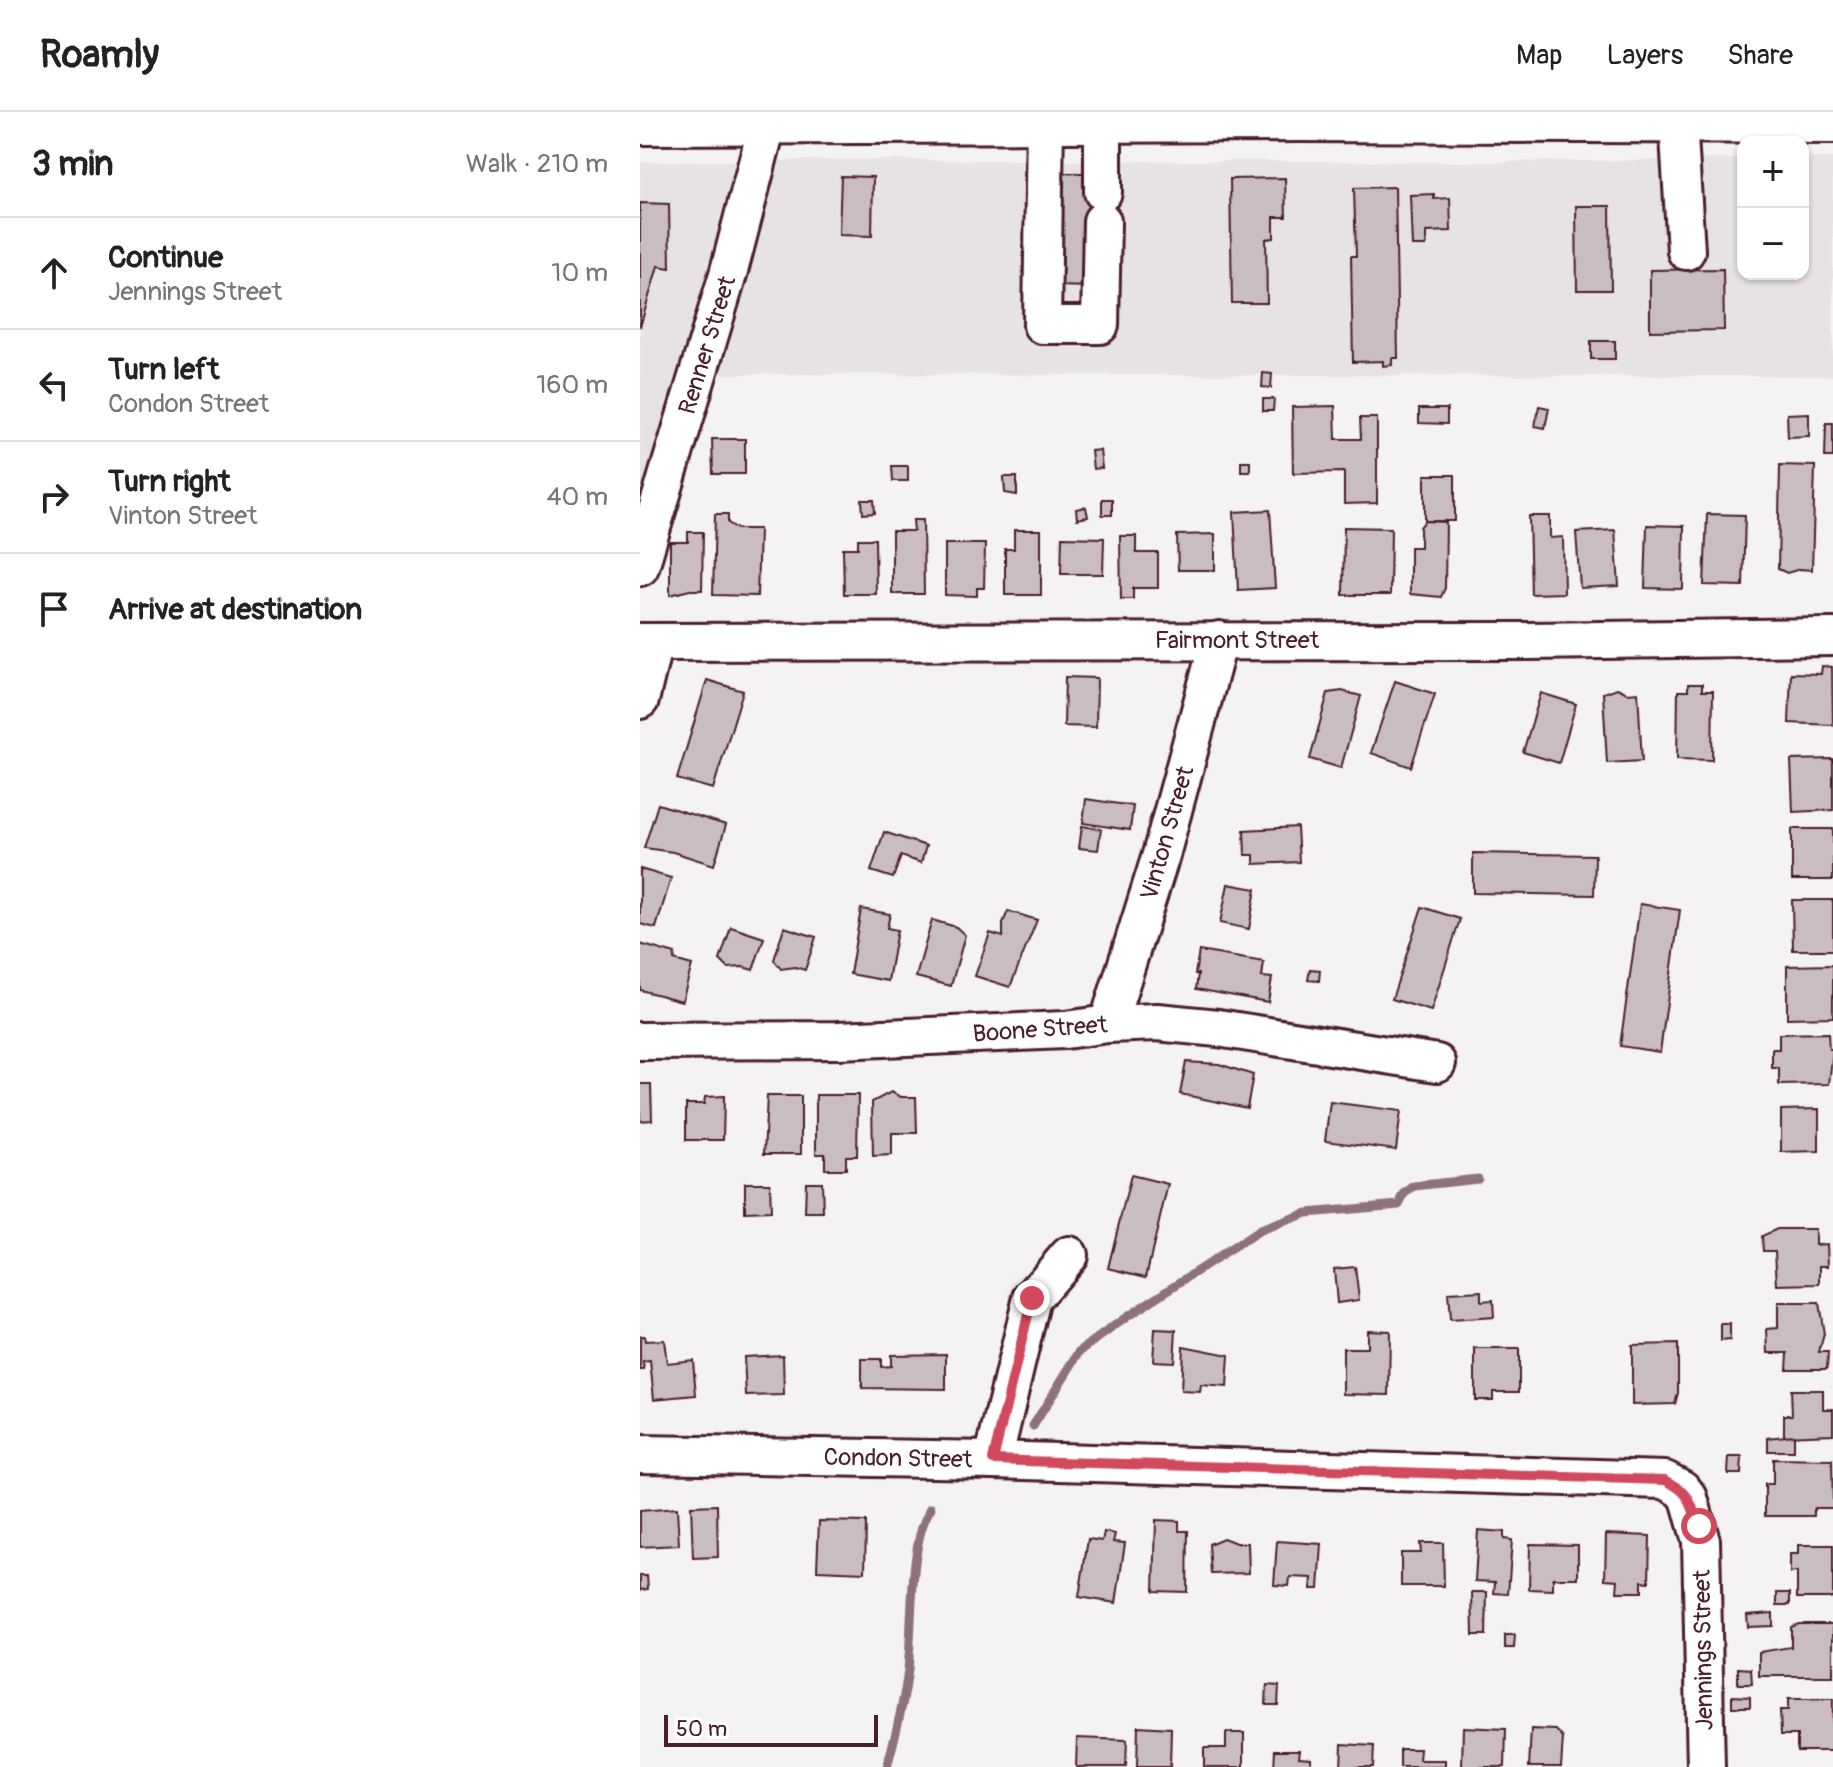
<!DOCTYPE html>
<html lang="en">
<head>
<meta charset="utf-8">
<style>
	:root { --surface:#fff; --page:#f2f2f2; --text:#222; --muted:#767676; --line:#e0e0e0 }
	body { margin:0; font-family:Pangolin,sans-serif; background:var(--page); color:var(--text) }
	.controls { position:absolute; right:24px; top:24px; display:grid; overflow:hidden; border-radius:16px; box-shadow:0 2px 6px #0004 }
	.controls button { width:72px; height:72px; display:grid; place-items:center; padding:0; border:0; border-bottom:2px solid var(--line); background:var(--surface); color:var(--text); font:40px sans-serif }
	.scale { position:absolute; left:24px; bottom:20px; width:214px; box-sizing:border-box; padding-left:8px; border:4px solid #4a1f2b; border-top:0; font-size:22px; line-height:28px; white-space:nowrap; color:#4a1f2b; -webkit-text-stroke:6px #fff; paint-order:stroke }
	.stop { position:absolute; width:24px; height:24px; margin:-18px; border:6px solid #d1495b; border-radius:50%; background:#fff }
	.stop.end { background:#d1495b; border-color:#fff; box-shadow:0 2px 8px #0008 }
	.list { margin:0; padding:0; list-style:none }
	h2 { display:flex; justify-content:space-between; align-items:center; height:104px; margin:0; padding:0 32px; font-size:34px }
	h2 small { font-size:26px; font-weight:400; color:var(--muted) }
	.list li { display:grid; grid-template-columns:52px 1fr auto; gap:24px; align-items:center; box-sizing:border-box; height:112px; padding:0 32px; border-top:2px solid var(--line) }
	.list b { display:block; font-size:30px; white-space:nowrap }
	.list p { margin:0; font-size:26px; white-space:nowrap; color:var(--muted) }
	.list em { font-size:26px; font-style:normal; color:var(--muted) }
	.icon { flex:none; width:44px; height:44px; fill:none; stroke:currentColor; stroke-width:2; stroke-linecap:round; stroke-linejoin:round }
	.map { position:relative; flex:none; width:1193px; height:1655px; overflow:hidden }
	header { display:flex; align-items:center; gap:48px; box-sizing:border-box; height:112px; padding:0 40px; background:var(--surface); border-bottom:2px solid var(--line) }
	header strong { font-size:38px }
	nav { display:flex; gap:44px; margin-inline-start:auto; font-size:28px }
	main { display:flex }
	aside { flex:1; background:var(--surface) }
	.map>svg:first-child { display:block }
	.built { fill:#e7e2e3 }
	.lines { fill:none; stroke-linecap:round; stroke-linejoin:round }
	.stream { stroke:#8d727a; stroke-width:9 }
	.building { fill:#cabdc1; stroke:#4a1f2b; stroke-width:2 }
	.minor-casing { stroke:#4a1f2b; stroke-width:42 }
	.major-casing { stroke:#4a1f2b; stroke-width:50 }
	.minor { stroke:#fff; stroke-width:36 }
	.major { stroke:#fff; stroke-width:44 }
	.route { stroke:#d1495b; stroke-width:10 }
	.labels { text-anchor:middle; stroke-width:6; stroke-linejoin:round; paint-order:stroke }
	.street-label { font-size:24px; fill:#4a1f2b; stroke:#fff }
</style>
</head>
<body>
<header>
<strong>Roamly</strong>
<nav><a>Map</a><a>Layers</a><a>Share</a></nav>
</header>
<main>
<aside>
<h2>3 min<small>Walk · 210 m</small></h2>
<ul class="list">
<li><svg class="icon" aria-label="ahead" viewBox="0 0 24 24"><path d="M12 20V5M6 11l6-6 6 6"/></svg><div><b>Continue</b><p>Jennings Street</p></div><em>10 m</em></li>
<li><svg class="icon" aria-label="left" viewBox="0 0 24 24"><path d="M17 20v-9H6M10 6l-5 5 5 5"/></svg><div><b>Turn left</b><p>Condon Street</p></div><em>160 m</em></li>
<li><svg class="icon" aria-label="right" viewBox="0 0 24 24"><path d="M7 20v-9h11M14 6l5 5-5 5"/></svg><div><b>Turn right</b><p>Vinton Street</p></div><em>40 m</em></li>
<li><svg class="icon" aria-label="arrive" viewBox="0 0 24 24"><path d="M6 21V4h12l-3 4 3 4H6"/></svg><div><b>Arrive at destination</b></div></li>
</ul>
</aside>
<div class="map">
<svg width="1193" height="1655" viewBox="0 0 1193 1655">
	<rect width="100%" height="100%" fill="#f4f2f2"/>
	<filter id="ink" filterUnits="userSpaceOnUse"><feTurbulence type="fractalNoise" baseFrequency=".0125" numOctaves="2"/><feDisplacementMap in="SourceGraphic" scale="16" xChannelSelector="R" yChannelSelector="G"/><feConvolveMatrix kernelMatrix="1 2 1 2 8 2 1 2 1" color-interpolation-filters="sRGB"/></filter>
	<g filter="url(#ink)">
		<path class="built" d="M1163 46H1193V264L49 262 0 398V50L192 48 855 50 1103 47V162H1163Z"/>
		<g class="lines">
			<g class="stream">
				<path d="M393 1314 440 1239 488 1204 620 1118 667 1101 759 1093 764 1082 774 1074 838 1067"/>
				<path d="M247 1655C255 1625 263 1595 267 1565 274 1520 267 1431 291 1396"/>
			</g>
		</g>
		<g class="building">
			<path d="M416 61H452L471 109 451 175 416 174Z"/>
			<path d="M201 64 233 65 232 124 199 123Z"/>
			<path d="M645 66 646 105H634V126L626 127 627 191H592L590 67Z"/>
			<path d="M755 75 758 246H752V253L743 254V249L713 250 711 144H716L714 76Z"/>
			<path d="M794 82V87L810 86 811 119 786 120V134H772L770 83Z"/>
			<path d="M0 91 29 92 30 156 18 154 0 215Z"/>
			<path d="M936 94H970L971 178H937Z"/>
			<path d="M1083 157 1084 218 1010 219V158Z"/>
			<rect x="951" y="229" width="24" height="18"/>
			<path d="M623 261 632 262 631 276 622 275Z"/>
			<path d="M623 287H634L633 299H623Z"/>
			<path d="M695 294 696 327H721L720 306H737V391L704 392V360L653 361 652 295Z"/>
			<path d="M899 294 909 296 905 316 895 314Z"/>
			<path d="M779 297H807V312L779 311Z"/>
			<path d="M1169 301V324L1148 325 1147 302Z"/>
			<path d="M1186 311H1193V345H1185Z"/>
			<path d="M72 327H105V362H73Z"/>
			<path d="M460 338 462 356 453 357 451 339Z"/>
			<rect x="601" y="349" width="9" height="10"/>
			<path d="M1140 353 1175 354 1172 458 1160 457 1147 461 1138 457Z"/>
			<path d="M252 354H268V369H253Z"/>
			<rect x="785" y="363" width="30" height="46"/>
			<path d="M364 365H377V383L365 381Z"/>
			<rect x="462" y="387" width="10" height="16"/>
			<path d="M222 388H234L235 401 223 402Z"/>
			<path d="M446 395 448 405 437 407 436 397Z"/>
			<path d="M630 398 635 476 598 478 594 400Z"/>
			<path d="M75 402H88V411L98 417H119L117 484 73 483Z"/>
			<path d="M1067 402 1105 403 1103 474 1064 473Z"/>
			<path d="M889 404H910V426L923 425 924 481 891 482Z"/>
			<path d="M273 408H283L284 482H252V419H274Z"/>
			<path d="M785 409 806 410 805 476 801 485 770 482V435H780V415Z"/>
			<path d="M1007 413 1044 414 1043 477 1005 476Z"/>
			<path d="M704 415 751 416 750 483H703Z"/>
			<path d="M374 418H401V483H365V437H374Z"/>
			<path d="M975 418 979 474 940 476 936 420Z"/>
			<path d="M48 420H63L62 478H50L30 483V430H48Z"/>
			<path d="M575 422V458H538L537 423Z"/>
			<path d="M480 424H496V441H518V476H493V487H481Z"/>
			<path d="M422 425 464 426 463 462H421Z"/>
			<path d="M218 427H235L236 482H204L203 436H218Z"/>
			<path d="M305 432H345L344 476H337V484L305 483Z"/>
			<path d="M1182 554 1192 555 1193 613 1149 611 1151 561 1181 562Z"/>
			<path d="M425 565 457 566 456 615 424 614Z"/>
			<path d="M67 568 103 579 73 677 37 667Z"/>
			<path d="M755 569 795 582 771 655 731 641Z"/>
			<path d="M1048 572H1062V579H1073L1072 648 1037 647 1038 579H1048Z"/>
			<path d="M977 576 987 581 998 580 1002 649 967 651 963 581Z"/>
			<path d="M702 579 721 584 701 656 670 647 688 581Z"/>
			<path d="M901 581 936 592 919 651 883 640Z"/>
			<path d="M1193 647V698L1153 700 1151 648Z"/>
			<path d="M446 687 493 694 490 718 443 711Z"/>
			<path d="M18 692 86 713 74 753 33 740 4 736Z"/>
			<path d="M442 714 461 717 458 738 439 736Z"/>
			<path d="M657 715 659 750 614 752V743H605L604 718Z"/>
			<rect x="1152" y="717" width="41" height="51"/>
			<path d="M244 720 286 734 281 751 261 744 253 766 231 759Z"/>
			<path d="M833 741 955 743 954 783 833 781Z"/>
			<path d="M0 757 31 766 16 816 0 812Z"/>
			<path d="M588 772 616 777 609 817 580 811Z"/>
			<path d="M1152 788H1193V838H1153Z"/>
			<path d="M1000 792 1040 798 1020 940 980 934Z"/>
			<path d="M782 795 820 807 791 899 752 887Z"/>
			<path d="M221 797 250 802 247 816 257 818 248 869 210 862Z"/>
			<path d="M368 799 397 808 370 875 335 864 350 821 363 825V811Z"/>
			<path d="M292 808 316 815 325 823 311 874 276 865Z"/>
			<path d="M91 815 124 826 113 858 103 855 88 856 80 848Z"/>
			<path d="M144 815 176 825 165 858 155 855 141 857 134 848Z"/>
			<path d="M0 832 35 842 34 848 52 853 42 889 0 878Z"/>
			<path d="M559 839 624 850 622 865 632 866 628 890 556 877 558 862H555Z"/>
			<path d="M1193 853V905L1147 906V854Z"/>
			<path d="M670 857 680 858 679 869 668 868Z"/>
			<path d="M1188 921 1189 937H1193L1189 972 1139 973V956H1132V937H1139V922Z"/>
			<path d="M546 950 579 952 613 963 607 996 540 982Z"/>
			<path d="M0 972H11L12 1008 0 1009Z"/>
			<path d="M251 980 261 985H276L277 1021H252V1043L233 1044 232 990Z"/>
			<path d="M176 983H218L217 1044H206V1057H185V1042H176Z"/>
			<path d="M84 984 83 1028H46V992H64L65 985Z"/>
			<path d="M127 984H161V1042H124Z"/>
			<path d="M690 990 761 999 756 1038 685 1029Z"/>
			<path d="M1179 997V1039L1141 1040V998Z"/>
			<path d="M491 1063 528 1072 506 1165 468 1156Z"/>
			<path d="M166 1070H182L183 1100H165Z"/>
			<path d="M105 1071H130L131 1099 105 1100Z"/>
			<path d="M1137 1117H1175V1133L1187 1132 1188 1154H1180V1172L1137 1173 1135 1139H1123L1122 1124Z"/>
			<path d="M715 1155 719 1188 697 1191 694 1157Z"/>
			<path d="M841 1179V1189L853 1188 854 1205 810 1208 808 1181Z"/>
			<path d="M1138 1191H1179L1184 1222 1179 1240H1188L1187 1257H1147L1148 1241H1128L1127 1217 1138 1216Z"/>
			<path d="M1081 1212H1090V1228L1081 1229Z"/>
			<path d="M515 1217 536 1218 534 1250 513 1249Z"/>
			<path d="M727 1218 750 1219 749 1283 703 1282V1236H727Z"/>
			<path d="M0 1224H4L5 1229 24 1228 27 1251 53 1248 56 1283 14 1287 10 1249 3 1250 4 1258H0Z"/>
			<path d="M1038 1232V1281L1035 1292 992 1293V1233Z"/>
			<path d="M543 1234 589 1243 587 1275 561 1273 560 1280 541 1279Z"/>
			<path d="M835 1237H879V1280H853V1288H835Z"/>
			<path d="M306 1242V1277L222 1276V1247H241V1255L251 1254V1243Z"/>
			<path d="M143 1243 144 1283 106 1284 104 1245Z"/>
			<path d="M1151 1278H1183V1297H1193V1322L1144 1324V1303H1152Z"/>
			<path d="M1154 1323V1339H1128V1326Z"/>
			<path d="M1089 1345H1102L1101 1362H1088Z"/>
			<path d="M1133 1347 1192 1348 1193 1396H1174V1404H1125V1372H1133Z"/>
			<path d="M77 1393 78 1445 53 1446 51 1394Z"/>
			<path d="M37 1396 39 1433 0 1435V1399Z"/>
			<path d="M516 1408 539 1409V1419H548L547 1480 514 1479Z"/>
			<path d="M179 1409 226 1410 225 1460 177 1458Z"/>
			<path d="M838 1418 864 1420V1427L872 1428 868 1482 854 1481 855 1470 835 1469Z"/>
			<path d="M464 1420 475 1422 473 1430 485 1431 476 1491 439 1485 448 1427 462 1429Z"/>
			<path d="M966 1422 1010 1424 1009 1470 1002 1469V1480H977L978 1468 965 1467Z"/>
			<path d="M583 1426 596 1431H608L609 1461 571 1462 569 1432Z"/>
			<path d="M637 1429 682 1432 679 1477H671L672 1466 650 1465 649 1474 634 1473Z"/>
			<path d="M780 1431H803L804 1474H761V1441H781Z"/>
			<path d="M890 1432 938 1433V1466H913V1478L889 1477Z"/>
			<path d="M1158 1433H1193V1486H1157V1460L1150 1461V1442H1158Z"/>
			<path d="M0 1464H7L8 1477 0 1478Z"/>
			<path d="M832 1480H847L846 1523H833Z"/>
			<rect x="1137" y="1481" width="13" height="12"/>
			<path d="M1133 1501V1514L1108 1515 1107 1503Z"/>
			<path d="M1159 1512H1193V1564H1119V1540L1151 1535V1515Z"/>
			<path d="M865 1523H875L874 1536H865Z"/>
			<path d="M1098 1556 1111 1557 1112 1572H1098Z"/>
			<path d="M627 1573 639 1574 638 1593H626Z"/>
			<path d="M1092 1584 1110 1585V1595H1092Z"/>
			<path d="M1148 1587H1193L1192 1639H1157V1623H1141L1140 1598H1148Z"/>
			<path d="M498 1614 531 1616 530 1655H497Z"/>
			<path d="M823 1615 866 1617 865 1655H822Z"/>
			<path d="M891 1617 916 1618 923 1626 921 1655H889Z"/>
			<path d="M586 1621H604V1655H564V1636H586Z"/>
			<path d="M437 1626 487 1628 486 1655H436Z"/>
			<path d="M702 1632 734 1634 733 1655H701Z"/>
			<path d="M760 1637H780L779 1648H805V1655H760Z"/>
			<path d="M635 1638H660L659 1645 671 1646V1655H634Z"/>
		</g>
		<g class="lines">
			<defs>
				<g id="minor">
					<path d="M405 8 402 213H460L462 109"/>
					<path d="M463 8V80"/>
					<path d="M1038 8 1046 139"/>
					<path d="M0 455 89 159 128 9"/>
					<path d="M0 530 888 529 1193 525"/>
					<path d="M0 588 14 530"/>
					<path d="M468 912 521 743 579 528"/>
					<path d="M0 929 198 928 425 918 468 912 517 910 578 916 797 951"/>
					<path d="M0 1342 353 1348 1025 1368 1042 1377 1049 1386 1061 1429 1066 1655"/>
					<path d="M353 1348 392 1186 429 1143"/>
				</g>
				<path id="major" d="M0 10 661 7 1193 9"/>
			</defs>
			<use href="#minor" class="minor-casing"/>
			<use href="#major" class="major-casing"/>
			<use href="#minor" class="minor"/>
			<use href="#major" class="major"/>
		</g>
	</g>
	<g class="lines" filter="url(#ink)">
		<path class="route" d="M392 1186 353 1348 1025 1368C1050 1380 1050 1389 1059 1414"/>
	</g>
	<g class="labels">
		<g class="street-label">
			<text transform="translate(67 233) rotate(-73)" y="8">Renner Street</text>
			<text x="597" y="536">Fairmont Street</text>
			<text transform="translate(527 721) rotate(-74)" y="8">Vinton Street</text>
			<text transform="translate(400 917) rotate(-4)" y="8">Boone Street</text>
			<text transform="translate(258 1346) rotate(1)" y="8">Condon Street</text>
			<text transform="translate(1063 1538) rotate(-91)" y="8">Jennings Street</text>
		</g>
	</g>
</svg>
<div class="controls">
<button>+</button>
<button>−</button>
</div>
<div class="scale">50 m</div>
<div class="stop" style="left:1059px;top:1414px"></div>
<div class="stop end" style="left:392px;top:1186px"></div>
</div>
</main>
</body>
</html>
